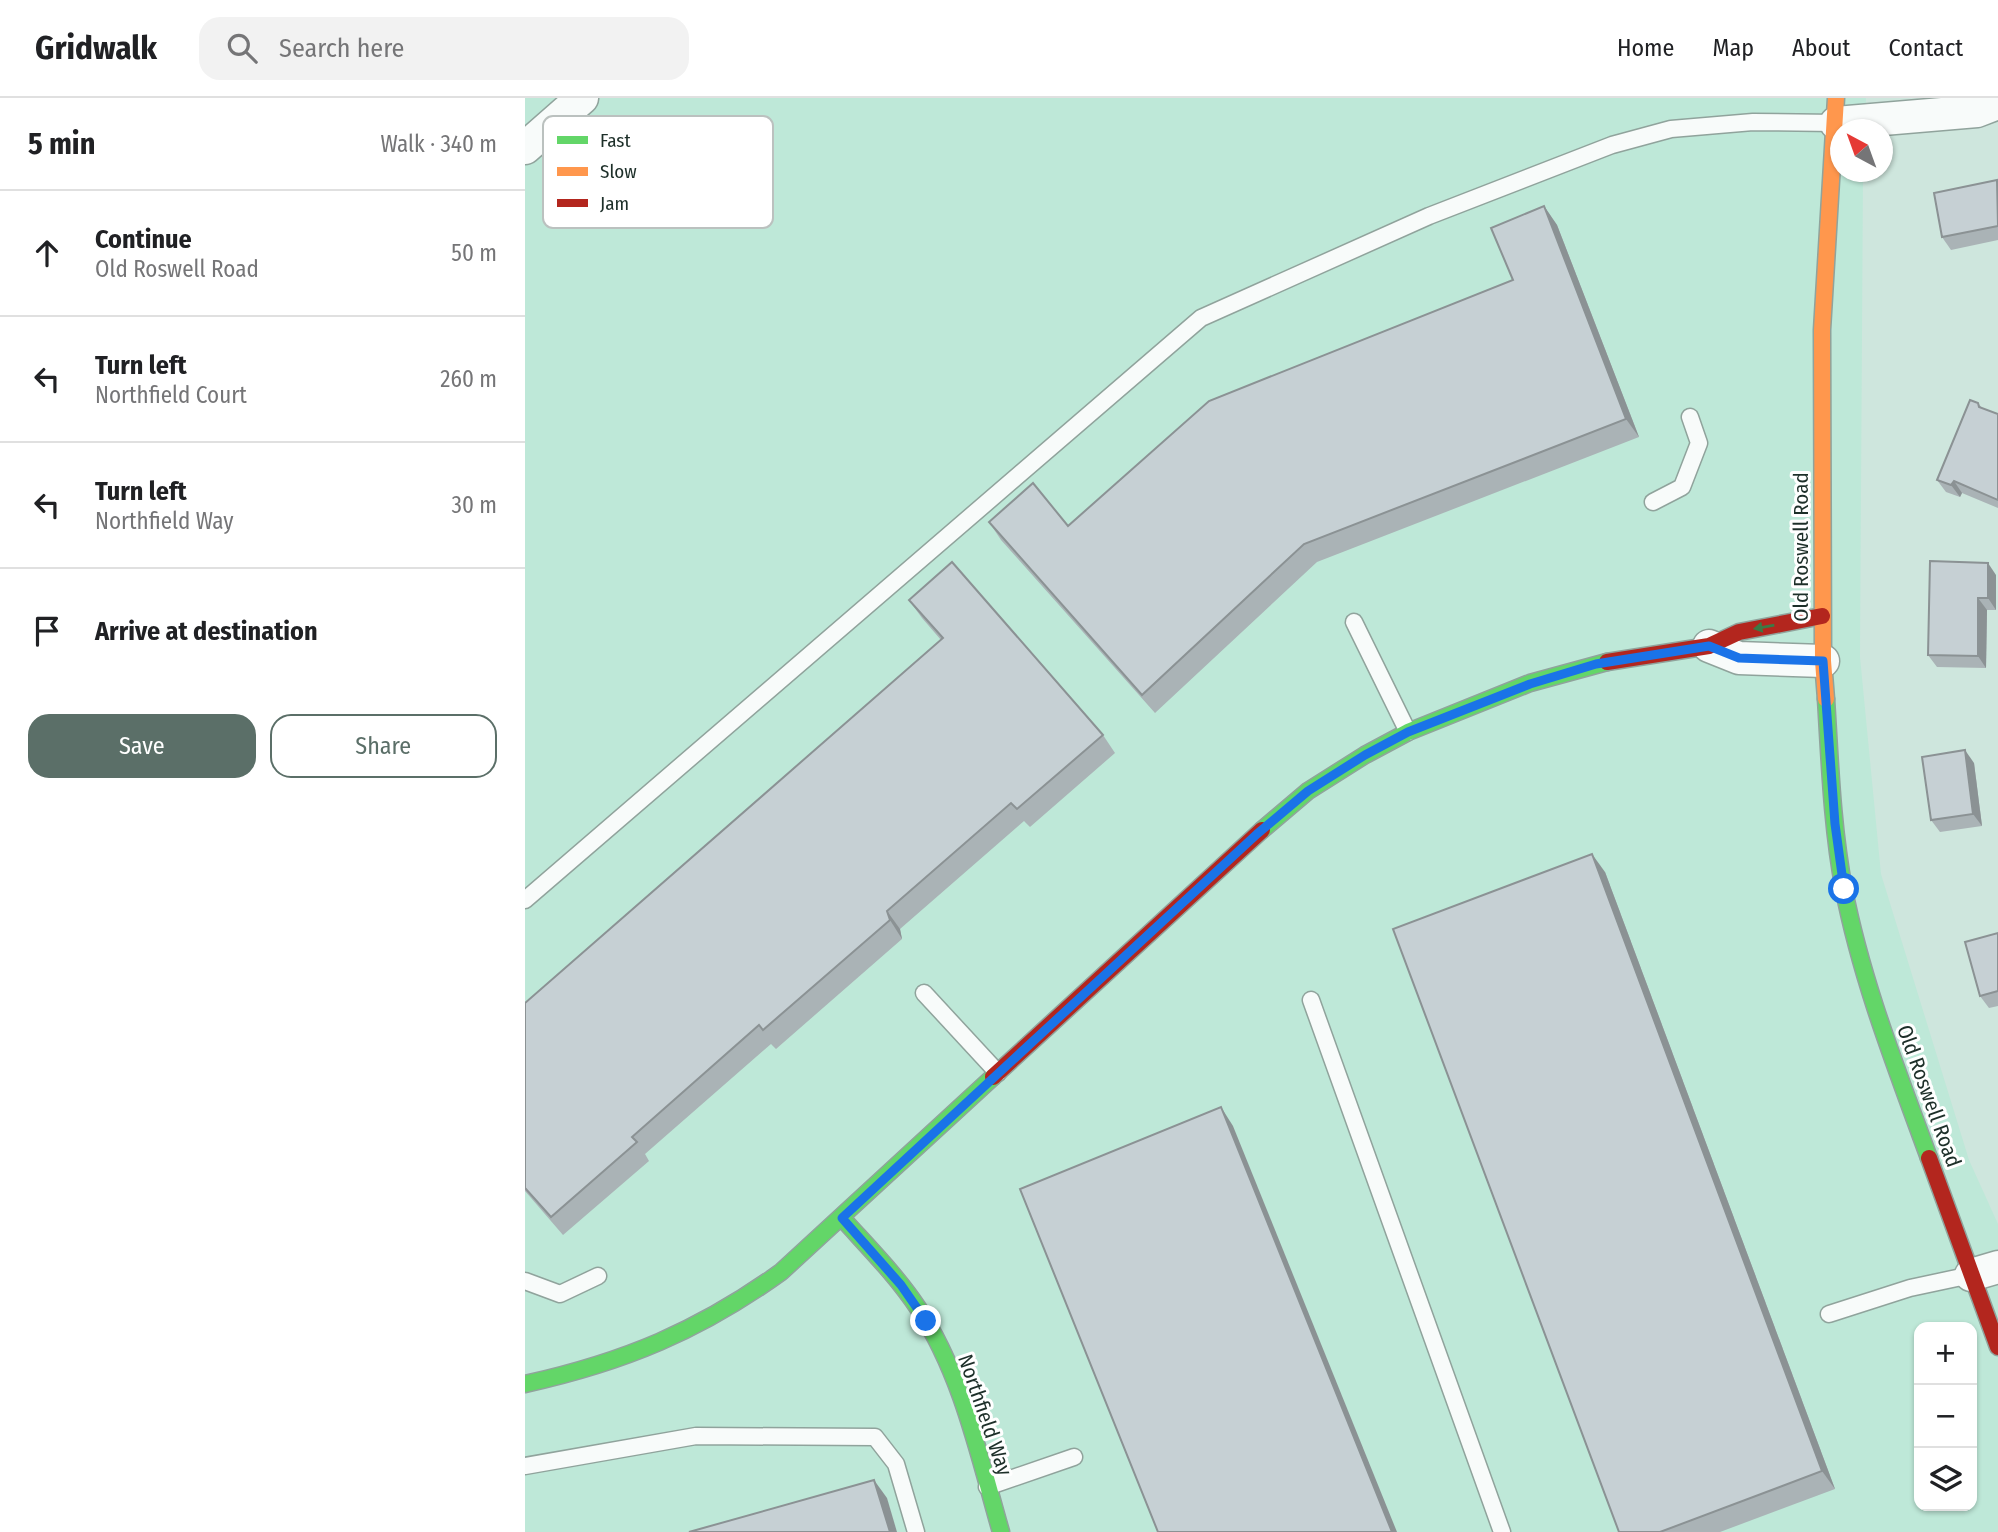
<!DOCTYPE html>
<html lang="en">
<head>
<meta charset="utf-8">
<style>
	:root { --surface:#fff; --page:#f2f2f2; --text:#202124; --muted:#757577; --line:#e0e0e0; --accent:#5b6f68 }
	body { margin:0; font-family:"Fira Sans Condensed",sans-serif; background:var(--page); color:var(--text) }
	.controls { position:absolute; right:21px; bottom:21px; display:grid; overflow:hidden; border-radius:14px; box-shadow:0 2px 5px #0004 }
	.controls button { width:63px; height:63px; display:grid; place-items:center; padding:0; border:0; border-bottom:2px solid var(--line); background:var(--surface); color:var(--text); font:35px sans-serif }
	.compass { position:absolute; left:1305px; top:21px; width:63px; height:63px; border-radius:50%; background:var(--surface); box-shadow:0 2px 5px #0004; rotate:319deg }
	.stop { position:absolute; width:21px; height:21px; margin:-16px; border:5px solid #1a73e8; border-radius:50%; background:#fff }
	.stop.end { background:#1a73e8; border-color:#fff; box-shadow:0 2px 7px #0008 }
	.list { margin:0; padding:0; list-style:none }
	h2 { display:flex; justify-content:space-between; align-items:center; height:91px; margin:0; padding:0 28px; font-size:30px }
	h2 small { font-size:23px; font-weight:400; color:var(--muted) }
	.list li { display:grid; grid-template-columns:46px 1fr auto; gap:21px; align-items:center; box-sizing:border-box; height:126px; padding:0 28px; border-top:2px solid var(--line) }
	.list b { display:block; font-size:26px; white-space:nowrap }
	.list p { margin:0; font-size:23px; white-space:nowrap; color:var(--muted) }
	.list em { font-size:23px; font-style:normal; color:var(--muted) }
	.actions { display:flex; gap:14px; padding:21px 28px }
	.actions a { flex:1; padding:16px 0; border:2px solid var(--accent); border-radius:21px; text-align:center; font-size:24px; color:var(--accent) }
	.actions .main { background:var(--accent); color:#fff }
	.icon { flex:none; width:38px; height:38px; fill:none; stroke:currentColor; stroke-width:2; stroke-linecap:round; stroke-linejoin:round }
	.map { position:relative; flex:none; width:1473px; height:1434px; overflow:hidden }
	header { display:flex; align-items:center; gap:42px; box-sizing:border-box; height:98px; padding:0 35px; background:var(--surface); border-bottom:2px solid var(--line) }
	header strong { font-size:33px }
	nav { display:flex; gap:38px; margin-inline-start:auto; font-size:24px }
	.search { width:490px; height:63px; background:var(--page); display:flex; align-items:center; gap:18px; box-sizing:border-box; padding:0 24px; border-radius:21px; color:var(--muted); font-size:26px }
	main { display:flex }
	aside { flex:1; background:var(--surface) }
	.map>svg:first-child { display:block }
	.built { fill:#bee8d8; fill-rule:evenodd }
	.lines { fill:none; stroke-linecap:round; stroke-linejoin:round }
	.lane-casing { stroke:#90a39c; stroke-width:19 }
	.street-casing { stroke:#90a39c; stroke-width:35 }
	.fast-casing { stroke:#90a39c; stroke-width:19 }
	.slow-casing { stroke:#90a39c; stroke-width:19 }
	.jam-casing { stroke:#90a39c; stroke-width:19 }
	.lane { stroke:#f8fbfa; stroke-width:16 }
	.street { stroke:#f8fbfa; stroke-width:32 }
	.fast { stroke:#63d668; stroke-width:16 }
	.slow { stroke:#ff974d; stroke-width:16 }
	.jam { stroke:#b3261e; stroke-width:16 }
	.wall { fill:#aab3b6 }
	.shaded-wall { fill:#8b9294 }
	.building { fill:#c6d0d4; stroke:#8b9294; stroke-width:2 }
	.oneway { fill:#3c7a45 }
	.route { stroke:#1a73e8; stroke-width:9 }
	.labels { text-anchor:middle; stroke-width:6; stroke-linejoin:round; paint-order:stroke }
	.street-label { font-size:21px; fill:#1d2f29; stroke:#fff }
	.key { fill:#fff; stroke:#bbc1bf; stroke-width:2 }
	.key-label { font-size:19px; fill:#1d2f29 }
</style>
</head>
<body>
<header>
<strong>Gridwalk</strong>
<div class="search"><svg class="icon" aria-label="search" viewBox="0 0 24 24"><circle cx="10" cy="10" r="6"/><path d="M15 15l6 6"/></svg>Search here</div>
<nav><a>Home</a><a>Map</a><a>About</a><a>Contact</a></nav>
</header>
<main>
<aside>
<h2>5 min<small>Walk · 340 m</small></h2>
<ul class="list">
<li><svg class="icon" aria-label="ahead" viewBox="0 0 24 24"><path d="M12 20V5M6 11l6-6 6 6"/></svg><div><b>Continue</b><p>Old Roswell Road</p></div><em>50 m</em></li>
<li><svg class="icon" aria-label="left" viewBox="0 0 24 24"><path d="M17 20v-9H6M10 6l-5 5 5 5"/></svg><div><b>Turn left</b><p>Northfield Court</p></div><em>260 m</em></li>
<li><svg class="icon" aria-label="left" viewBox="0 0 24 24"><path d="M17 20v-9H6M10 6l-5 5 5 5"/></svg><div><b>Turn left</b><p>Northfield Way</p></div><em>30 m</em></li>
<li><svg class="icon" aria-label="arrive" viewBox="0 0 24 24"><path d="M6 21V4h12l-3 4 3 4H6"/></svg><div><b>Arrive at destination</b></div></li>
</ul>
<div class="actions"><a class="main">Save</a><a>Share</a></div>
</aside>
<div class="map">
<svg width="1473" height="1434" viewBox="0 0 1473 1434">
	<rect width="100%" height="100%" fill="#cee6dd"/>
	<path class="built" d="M0 0H1341L1340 31 1316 32V74H1338L1335 559 1356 776 1444 1062 1473 1126V1434H0ZM1394 1229H1447V1408H1394Z"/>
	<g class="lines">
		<defs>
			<g id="lane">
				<path d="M1128 404 1157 389 1174 345 1165 319"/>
				<path d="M829 524 883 634"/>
				<path d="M0 802 676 220 904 118 1087 47 1146 31 1228 24 1311 25"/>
				<path d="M399 895 473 975"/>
				<path d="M786 902 977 1434"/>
				<path d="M0 1183 35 1196 73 1178"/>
				<path d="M1304 1216 1385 1190 1446 1177"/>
				<path d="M0 1368 171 1338 350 1339 371 1366 391 1434"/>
				<path d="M462 1389 549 1359"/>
			</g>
			<g id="street">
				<path d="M1311 25 1452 13 1473 5"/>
				<path d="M0 50 57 0"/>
				<path d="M1184 548 1214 560 1298 563"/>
				<path d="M1446 1177 1473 1169"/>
			</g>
			<g id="fast">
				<path d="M1301 601C1305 665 1307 729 1319 792 1337 884 1372 972 1404 1060"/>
				<path d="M737 732 783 693 840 657 883 634 1005 585 1082 564"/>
				<path d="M317 1120C343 1149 371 1177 393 1210 437 1276 454 1358 476 1434"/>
				<path d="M0 1286C99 1264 174 1233 256 1174L468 979"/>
			</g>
			<path id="slow" d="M1301 601 1298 563 1297 232 1311 0"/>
			<g id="jam">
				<path d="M1082 564 1184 548 1214 534 1297 518"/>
				<path d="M468 979 737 732"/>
				<path d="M1404 1060 1473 1249"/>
			</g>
		</defs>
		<use href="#lane" class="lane-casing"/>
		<use href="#street" class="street-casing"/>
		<use href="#fast" class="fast-casing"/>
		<use href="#slow" class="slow-casing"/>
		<use href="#jam" class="jam-casing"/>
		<use href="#lane" class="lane"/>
		<use href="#street" class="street"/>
		<use href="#fast" class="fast"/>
		<use href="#slow" class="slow"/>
		<use href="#jam" class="jam"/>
	</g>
	<g class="wall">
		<path d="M1473 83V142L1426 152 1417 139Z"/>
		<path d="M1019 108 1032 127 1114 339 792 464 630 615 476 442 464 424 543 428 988 182Z"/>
		<path d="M1453 305 1457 310 1473 316V410L1437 395 1435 399 1421 394 1412 382Z"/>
		<path d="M1471 477V512H1462L1461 570 1412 569 1403 557Z"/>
		<path d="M384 502 578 637 590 655 505 729 499 723 375 831 377 841 251 951 246 946 120 1056 124 1063 38 1137 0 1093V905L416 542 397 520Z"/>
		<path d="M1449 665 1457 728 1415 734 1406 722Z"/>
		<path d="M1080 774 1310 1391 1195 1434H1094Z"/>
		<path d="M1473 835V908L1464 910 1455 898Z"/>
	</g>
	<g class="shaded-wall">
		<path d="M1019 108 1032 127 1114 339 1101 321Z"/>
		<path d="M1429 383 1437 395 1435 399 1426 387Z"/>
		<path d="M1463 465 1471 477V512L1463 500Z"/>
		<path d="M1453 500 1462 512 1461 570 1453 558Z"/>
		<path d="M1440 652 1449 665 1457 728 1448 716Z"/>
		<path d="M1067 756 1080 774 1310 1391 1297 1373Z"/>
		<path d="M362 813 375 831 377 841 365 822Z"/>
		<path d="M696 1009 708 1028 872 1434H867Z"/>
		<path d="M349 1382 362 1400 372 1434H365Z"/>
	</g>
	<g class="building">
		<path d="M1472 82 1473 128 1417 139 1409 95Z"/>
		<path d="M1019 108 1101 321 779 446 617 597 464 424 508 385 543 428 684 303 988 182 966 130Z"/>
		<path d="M1445 302 1453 305 1454 309 1473 316V402L1429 383 1426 387 1412 382Z"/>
		<path d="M1405 463 1463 465V500H1453V558L1403 557Z"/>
		<path d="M427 464 578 637 492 711 486 705 362 813 365 822 238 932 234 927 107 1039 112 1044 26 1119 0 1090V905L418 540 384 502Z"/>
		<path d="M1440 652 1448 716 1406 722 1397 659Z"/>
		<path d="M1067 756 1297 1373 1135 1434H1094L868 831Z"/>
		<path d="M1473 835V893L1455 898 1440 844Z"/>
		<path d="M696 1009 867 1434H633L495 1091Z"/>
		<path d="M349 1382 365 1434H164Z"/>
	</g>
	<defs><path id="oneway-solid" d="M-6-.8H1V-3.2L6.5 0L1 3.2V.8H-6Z" transform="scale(1.75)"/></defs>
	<use class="oneway" href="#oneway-solid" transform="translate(1239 529) rotate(170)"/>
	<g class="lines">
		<path class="route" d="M401 1223 376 1187 317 1120 732 736 783 693 840 657 883 634 1005 586 1071 566 1184 548 1214 560 1298 563 1310 726 1319 791"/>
	</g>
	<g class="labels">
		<g class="street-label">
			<text transform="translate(1276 449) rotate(-90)" y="7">Old Roswell Road</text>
			<text transform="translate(1404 998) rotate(70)" y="7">Old Roswell Road</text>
			<text transform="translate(460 1317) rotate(71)" y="7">Northfield Way</text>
		</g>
	</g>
	<rect x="18" y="18" width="230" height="112" rx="10" class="key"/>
	<rect x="32" y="38" width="31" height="8" fill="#63d668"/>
	<rect x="32" y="69" width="31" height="9" fill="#ff974d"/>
	<rect x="32" y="101" width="31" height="8" fill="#b3261e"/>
	<g class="key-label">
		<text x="75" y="49">Fast</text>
		<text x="75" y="80">Slow</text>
		<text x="75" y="112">Jam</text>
	</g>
</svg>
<div class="controls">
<button>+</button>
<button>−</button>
<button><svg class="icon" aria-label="layers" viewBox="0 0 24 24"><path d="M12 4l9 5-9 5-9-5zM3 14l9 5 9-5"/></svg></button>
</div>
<svg class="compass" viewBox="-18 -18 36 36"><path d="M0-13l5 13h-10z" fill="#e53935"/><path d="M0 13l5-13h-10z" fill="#757577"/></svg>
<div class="stop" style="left:1319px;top:791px"></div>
<div class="stop end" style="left:401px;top:1223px"></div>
</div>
</main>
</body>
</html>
